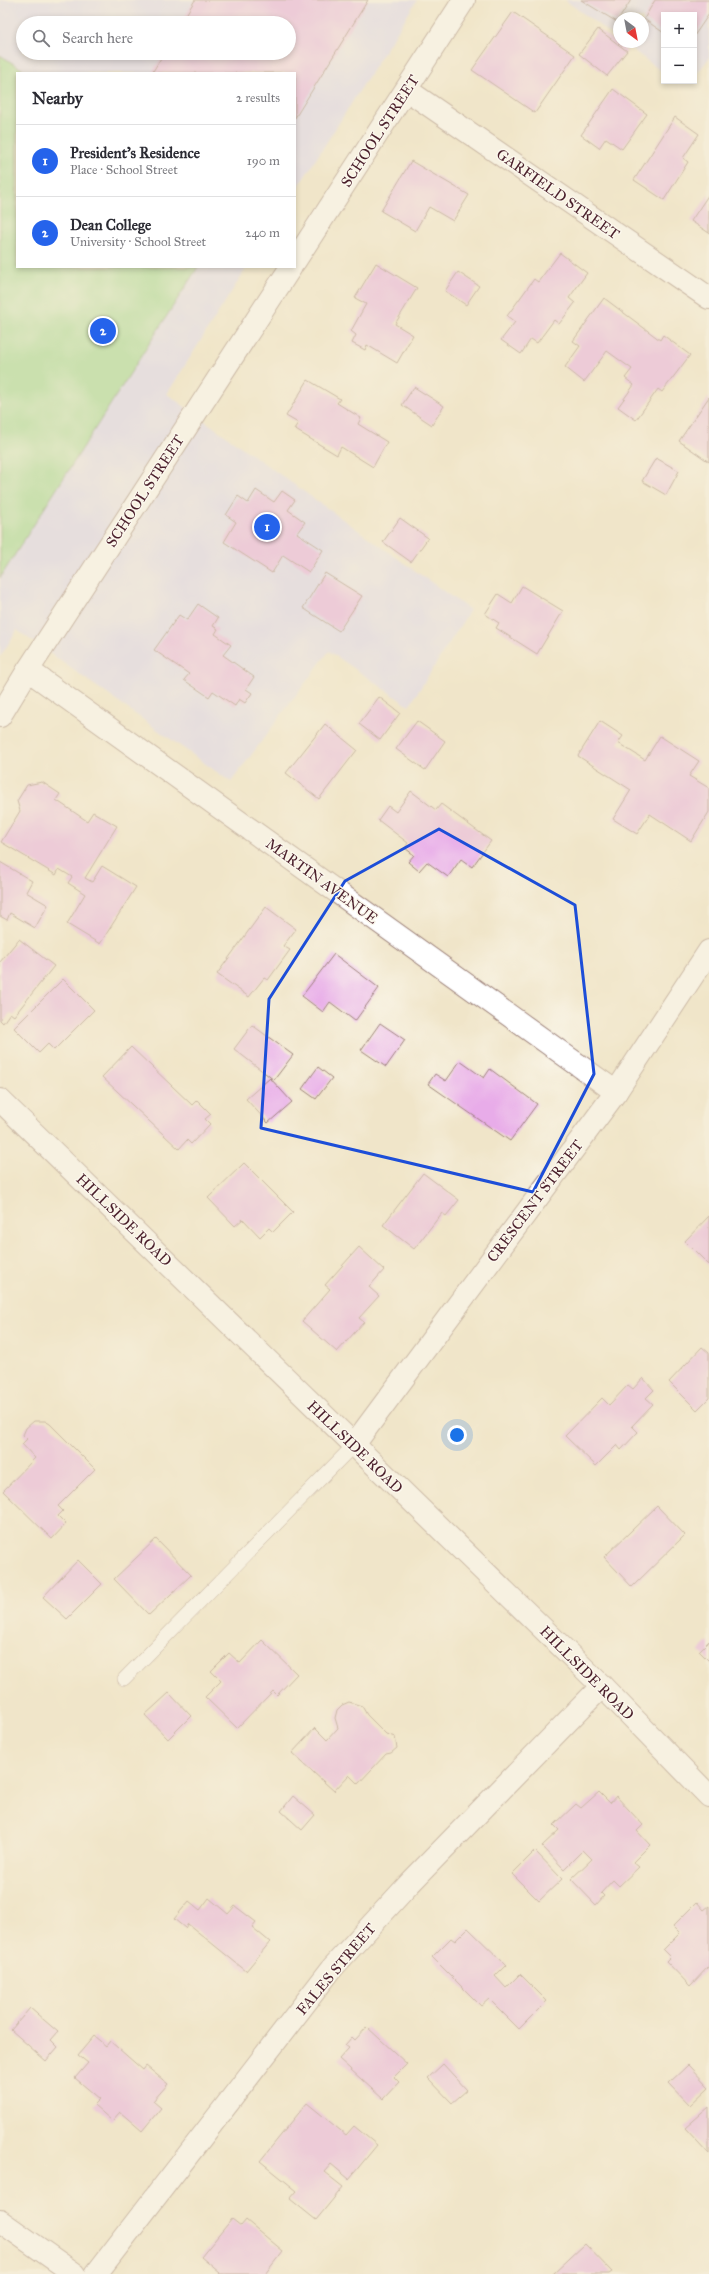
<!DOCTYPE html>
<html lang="en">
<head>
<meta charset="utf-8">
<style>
	:root { --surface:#fff; --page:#f7f7f7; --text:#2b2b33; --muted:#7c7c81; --line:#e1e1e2; --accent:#2563eb }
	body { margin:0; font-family:"IM FELL Great Primer",serif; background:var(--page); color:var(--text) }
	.controls { position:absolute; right:12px; top:12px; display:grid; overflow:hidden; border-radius:0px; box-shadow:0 2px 6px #0003 }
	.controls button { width:36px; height:36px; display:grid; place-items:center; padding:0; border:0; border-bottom:1px solid var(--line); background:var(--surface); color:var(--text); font:20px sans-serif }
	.compass { position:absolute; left:613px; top:12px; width:36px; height:36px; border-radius:50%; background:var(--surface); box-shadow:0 2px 6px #0003; rotate:148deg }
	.you { position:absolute; left:457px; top:1435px; width:14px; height:14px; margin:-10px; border:3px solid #fff; border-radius:50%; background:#1a73e8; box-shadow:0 0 0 6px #1a73e833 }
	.badge { display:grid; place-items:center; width:26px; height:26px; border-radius:50%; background:var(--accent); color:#fff; font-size:13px; font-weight:700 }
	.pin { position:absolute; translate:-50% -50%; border:2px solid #fff; box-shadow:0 1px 4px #0006 }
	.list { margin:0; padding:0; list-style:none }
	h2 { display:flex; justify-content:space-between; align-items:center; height:52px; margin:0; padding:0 16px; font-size:17px }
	h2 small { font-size:13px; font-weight:400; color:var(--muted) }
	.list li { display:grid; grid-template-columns:26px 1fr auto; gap:12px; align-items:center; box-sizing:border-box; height:72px; padding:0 16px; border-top:1px solid var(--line) }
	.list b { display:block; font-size:15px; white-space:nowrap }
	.list p { margin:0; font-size:13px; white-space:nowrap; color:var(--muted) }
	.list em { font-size:13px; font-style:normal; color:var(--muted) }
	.icon { flex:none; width:22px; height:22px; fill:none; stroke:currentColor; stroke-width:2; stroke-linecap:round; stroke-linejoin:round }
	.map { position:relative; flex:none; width:709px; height:2274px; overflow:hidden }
	.search { position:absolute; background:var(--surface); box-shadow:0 2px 6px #0003; left:16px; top:16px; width:280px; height:44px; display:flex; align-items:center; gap:10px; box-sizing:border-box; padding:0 14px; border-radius:22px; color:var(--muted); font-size:15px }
	.panel { position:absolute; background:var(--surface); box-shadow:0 2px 6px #0003; left:16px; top:72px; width:280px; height:196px; border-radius:0px }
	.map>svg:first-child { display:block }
	.built { fill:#dad6f7; fill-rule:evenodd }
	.green { fill:#9bd98e; stroke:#727c5c }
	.building { fill:#e8ace9 }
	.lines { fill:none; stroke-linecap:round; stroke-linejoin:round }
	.lane-casing { stroke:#9d827a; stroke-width:14 }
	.street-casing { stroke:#9d827a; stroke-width:24 }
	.lane { stroke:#fff; stroke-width:13 }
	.street { stroke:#fff; stroke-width:22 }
	.marked { fill:none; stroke:#1d4ed8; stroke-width:3; stroke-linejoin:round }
	.labels { text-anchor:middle; stroke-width:3; stroke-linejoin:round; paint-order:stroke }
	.street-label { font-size:15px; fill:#4a1f2b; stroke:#fbf7ec }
</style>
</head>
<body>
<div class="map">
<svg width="709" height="2274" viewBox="0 0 709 2274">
	<rect width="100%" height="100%" fill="#fbf7ec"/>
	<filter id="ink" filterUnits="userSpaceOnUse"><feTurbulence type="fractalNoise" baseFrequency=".025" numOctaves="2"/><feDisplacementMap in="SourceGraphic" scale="8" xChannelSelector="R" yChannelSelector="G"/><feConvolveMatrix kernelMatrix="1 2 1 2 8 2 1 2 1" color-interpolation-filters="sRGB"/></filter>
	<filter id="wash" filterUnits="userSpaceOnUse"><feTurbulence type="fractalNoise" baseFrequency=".012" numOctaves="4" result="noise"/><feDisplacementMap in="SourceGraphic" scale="16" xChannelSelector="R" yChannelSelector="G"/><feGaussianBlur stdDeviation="0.9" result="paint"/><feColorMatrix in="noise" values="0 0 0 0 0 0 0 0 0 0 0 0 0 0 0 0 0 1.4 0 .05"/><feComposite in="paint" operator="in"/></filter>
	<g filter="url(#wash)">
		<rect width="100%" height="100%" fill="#f0e5c9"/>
		<g class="built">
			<path d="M0 0H417L295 192V73H17V267H247L167 394 470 610 409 706 329 651 231 782 17 630 0 657ZM23 23H289V53H23Z"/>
			<path d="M565 0H709V58L694 78V15H664V73L622 42H643V18H619V40Z"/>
		</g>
		<path class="green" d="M0 55 28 73H17V267H198L0 578Z"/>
		<g id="blocks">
			<g class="building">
				<path d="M195 0H368L295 118V73H152L164 53H289V23H181Z"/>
				<path d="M581 0H631L617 22Z"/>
				<path d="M655 0H709V14L694 36V15H664V33L644 19Z"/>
				<path d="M513 12 575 55 535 113 472 70Z"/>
				<path d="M598 29 627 51 607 76 579 54Z"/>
				<path d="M613 89 647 114 622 149 606 138 599 148 581 135Z"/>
				<path d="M675 117 699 134 683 158 688 162 664 200 634 180Z"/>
				<path d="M411 161 469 195 453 221 429 207 415 231 381 211Z"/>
				<path d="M709 194V233L691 221Z"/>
				<path d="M560 253 587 273 569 298 575 303 559 324 554 320 537 343 531 339 521 354 501 340 515 322 507 316 534 279 538 282Z"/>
				<path d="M376 263 417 288 395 324 413 335 397 363 367 345 365 350 352 343 356 335 351 331 366 304 355 298Z"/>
				<path d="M458 272 479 286 466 305 445 291Z"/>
				<path d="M604 298 660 340 663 335 690 355 662 392 658 389 636 420 618 407 634 385 625 378 632 369 607 351 584 382 565 367 580 346 573 341Z"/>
				<path d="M308 380 340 399 337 403 361 418 358 424 387 442 373 467 341 447 337 455 294 429 298 423 286 416Z"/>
				<path d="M414 387 444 406 432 425 402 405Z"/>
				<path d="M709 397V462L679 441Z"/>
				<path d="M656 458 679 471 666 495 642 481Z"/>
				<path d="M256 490 274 502 282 491 295 500 288 510 305 522 297 533 323 550 309 572 283 555 272 573 224 542 236 522 226 515 238 496 248 503Z"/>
				<path d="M400 518 428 538 411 562 383 542Z"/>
				<path d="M325 573 362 596 339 631 303 608Z"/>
				<path d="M522 586 563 611 537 654 496 628 499 623 485 614 498 594 512 603Z"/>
				<path d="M198 604 218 618 213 626 218 629 215 634 231 645 223 655 254 677 246 689 252 693 245 703 239 699 235 706 213 691 209 697 184 680 189 674 154 650 179 615 187 620Z"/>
				<path d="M379 697 400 713 380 740 359 724Z"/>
				<path d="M417 721 445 741 425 770 396 749Z"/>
				<path d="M600 721 623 736 618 743 645 760 660 736 699 761 689 776 709 788V812L691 841 650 814 637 834 613 819 631 790 578 756Z"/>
				<path d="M325 724 357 750 319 799 286 773Z"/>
				<path d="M42 782 60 794 56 800 87 821 93 812 117 826 85 878 92 882 102 866 136 887 100 944 67 924 85 894 68 883 72 877 59 869 56 875 1 842 20 811 17 801 27 785Z"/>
				<path d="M411 791 436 810 441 804 491 841 472 867 461 859 448 877 427 862 419 871 408 862 414 855 405 848 408 843 378 820 388 806 396 812Z"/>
				<path d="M0 862 32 881 26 892 48 905 35 928 10 913 7 920 0 916Z"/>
				<path d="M266 907 296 929 283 946 290 950 268 980 264 978 249 997 217 974Z"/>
				<path d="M19 939 54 966 14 1016 10 1013 3 1023 0 1020V962Z"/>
				<path d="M334 954 379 988 355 1021 330 1002 323 1012 302 996Z"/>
				<path d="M63 979 94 1010 54 1050 48 1044 39 1053 14 1028Z"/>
				<path d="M380 1023 405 1040 386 1067 361 1050Z"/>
				<path d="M252 1025 293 1055 274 1080 234 1049Z"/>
				<path d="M131 1047 192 1105 197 1100 211 1114 205 1119 210 1124 191 1144 187 1140 179 1149 102 1077Z"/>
				<path d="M460 1061 484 1078 490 1069 537 1104 510 1141 428 1084 435 1074 446 1081Z"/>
				<path d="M318 1067 332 1078 316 1099 302 1089Z"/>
				<path d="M270 1078 292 1102 268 1123 246 1099Z"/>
				<path d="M244 1163 293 1212 273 1232 269 1228 260 1237 243 1219 235 1226 208 1198Z"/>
				<path d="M423 1173 459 1200 446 1216 442 1213 414 1249 383 1225Z"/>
				<path d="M709 1216V1265L685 1241Z"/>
				<path d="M359 1247 384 1270 369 1287 379 1296 359 1318 364 1322 337 1352 302 1321 330 1289 325 1285Z"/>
				<path d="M702 1347 709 1353V1398L697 1410 669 1382Z"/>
				<path d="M643 1378 654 1390 646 1398 653 1404 632 1426 638 1432 621 1450 617 1445 596 1466 565 1436 602 1398 609 1405 628 1385 633 1389Z"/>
				<path d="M34 1421H45L50 1424 95 1469 58 1506 63 1511 58 1516 66 1524 52 1539 3 1491 35 1458 22 1444 27 1439 23 1435 26 1428Z"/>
				<path d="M657 1506 685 1535 632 1587 604 1557Z"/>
				<path d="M156 1539 191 1575 149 1615 114 1579Z"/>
				<path d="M78 1560 102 1584 67 1619 43 1597Z"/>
				<path d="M262 1640 297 1674 277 1695 273 1691 237 1728 205 1697 221 1681 211 1671 229 1653 240 1663Z"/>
				<path d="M709 1641V1661L699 1651Z"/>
				<path d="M169 1693 191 1716 168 1739 145 1715Z"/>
				<path d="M349 1702 362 1706 367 1715 386 1734 395 1737 397 1748 391 1753 386 1754 358 1784 349 1775 334 1791 292 1753 315 1728 327 1740 338 1728 335 1718 337 1710 342 1705Z"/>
				<path d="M599 1792 610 1803 616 1796 643 1825 637 1831 650 1845 633 1862 639 1867 619 1886 613 1880 601 1893 604 1896 596 1905 571 1879 592 1859 583 1850 564 1869 542 1846 559 1830 554 1825 576 1804 581 1808Z"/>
				<path d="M293 1796 315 1815 302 1830 281 1811Z"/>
				<path d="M535 1851 562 1879 539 1901 512 1874Z"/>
				<path d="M209 1898 228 1914 235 1906 256 1922 252 1927 270 1942 246 1971 188 1924 185 1928 174 1919 189 1901 200 1910Z"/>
				<path d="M697 1902 704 1910 709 1906V1966L690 1986 666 1961 670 1957 663 1950 680 1933 673 1926Z"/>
				<path d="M468 1928 506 1965 495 1976 506 1988 520 1974 547 2001 519 2029 489 1999 481 2006 432 1957 451 1938 455 1941Z"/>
				<path d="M30 2008 58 2032 51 2040 58 2047 46 2061 11 2030Z"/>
				<path d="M367 2027 407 2064 394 2077 399 2082 383 2099 339 2059 349 2048 345 2045 352 2037 355 2040Z"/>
				<path d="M94 2036 106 2046 110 2041 143 2070 146 2066 168 2084 153 2101 161 2108 142 2131 120 2112 112 2121 94 2105 100 2099 75 2078 88 2063 78 2055Z"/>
				<path d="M443 2064 467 2090 452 2103 428 2078Z"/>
				<path d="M688 2065 709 2087 690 2105 669 2083Z"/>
				<path d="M307 2103 346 2135 354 2126 377 2145 349 2179 331 2164 324 2172 343 2187 316 2220 290 2199 297 2191 260 2161Z"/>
				<path d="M709 2107V2154L685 2128Z"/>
				<path d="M232 2219 241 2226 246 2220 283 2251 265 2274H219L220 2273 201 2257Z"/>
				<path d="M585 2244 612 2272 609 2274H553Z"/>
			</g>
		</g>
	</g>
	<g filter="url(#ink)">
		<use href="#blocks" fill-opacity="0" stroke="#9d827a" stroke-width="1"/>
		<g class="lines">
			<defs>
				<path id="lane" d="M124 1679 353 1446"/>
				<g id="street">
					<path d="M407 90 709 298"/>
					<path d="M295 261 464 0"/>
					<path d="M28 670 616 1092"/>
					<path d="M0 716 28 670 291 267"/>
					<path d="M0 1100 602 1686 709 1796"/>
					<path d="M353 1446 616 1092 709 951"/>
					<path d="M0 2221 75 2274"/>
					<path d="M96 2274 333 1967 410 1883 602 1686"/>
				</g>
			</defs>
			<use href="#lane" class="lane-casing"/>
			<use href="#street" class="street-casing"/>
			<use href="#lane" class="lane"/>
			<use href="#street" class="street"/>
		</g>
	</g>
	<path d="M0 0H709V2274H0ZM439 829 575 905 594 1074 533 1192 261 1128 269 999 345 881Z" fill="#f0e5c9" fill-opacity=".55" fill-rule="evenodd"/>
	<path class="marked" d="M439 829 575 905 594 1074 533 1192 261 1128 269 999 345 881Z"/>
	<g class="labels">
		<g class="street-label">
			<text transform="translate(380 131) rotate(-57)" y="5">SCHOOL STREET</text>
			<text transform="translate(558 194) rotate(35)" y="5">GARFIELD STREET</text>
			<text transform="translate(145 491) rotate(-57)" y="5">SCHOOL STREET</text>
			<text transform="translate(322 881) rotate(36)" y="5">MARTIN AVENUE</text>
			<text transform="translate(535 1201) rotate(-53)" y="5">CRESCENT STREET</text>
			<text transform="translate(124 1220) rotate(44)" y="5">HILLSIDE ROAD</text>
			<text transform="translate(355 1447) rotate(44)" y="5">HILLSIDE ROAD</text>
			<text transform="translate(587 1673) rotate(45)" y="5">HILLSIDE ROAD</text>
			<text transform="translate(336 1969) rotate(-50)" y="5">FALES STREET</text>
		</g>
	</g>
</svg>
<div class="controls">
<button>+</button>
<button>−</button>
</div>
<svg class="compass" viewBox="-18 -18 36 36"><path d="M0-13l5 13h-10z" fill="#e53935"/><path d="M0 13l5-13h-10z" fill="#7c7c81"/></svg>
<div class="you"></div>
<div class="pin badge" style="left:267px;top:527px">1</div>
<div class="pin badge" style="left:103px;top:331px">2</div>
<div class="search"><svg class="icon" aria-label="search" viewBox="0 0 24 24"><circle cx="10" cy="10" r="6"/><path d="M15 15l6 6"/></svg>Search here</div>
<section class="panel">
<h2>Nearby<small>2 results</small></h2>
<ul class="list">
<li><span class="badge">1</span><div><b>President's Residence</b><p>Place · School Street</p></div><em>190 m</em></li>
<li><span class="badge">2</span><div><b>Dean College</b><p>University · School Street</p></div><em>240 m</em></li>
</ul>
</section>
</div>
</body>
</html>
